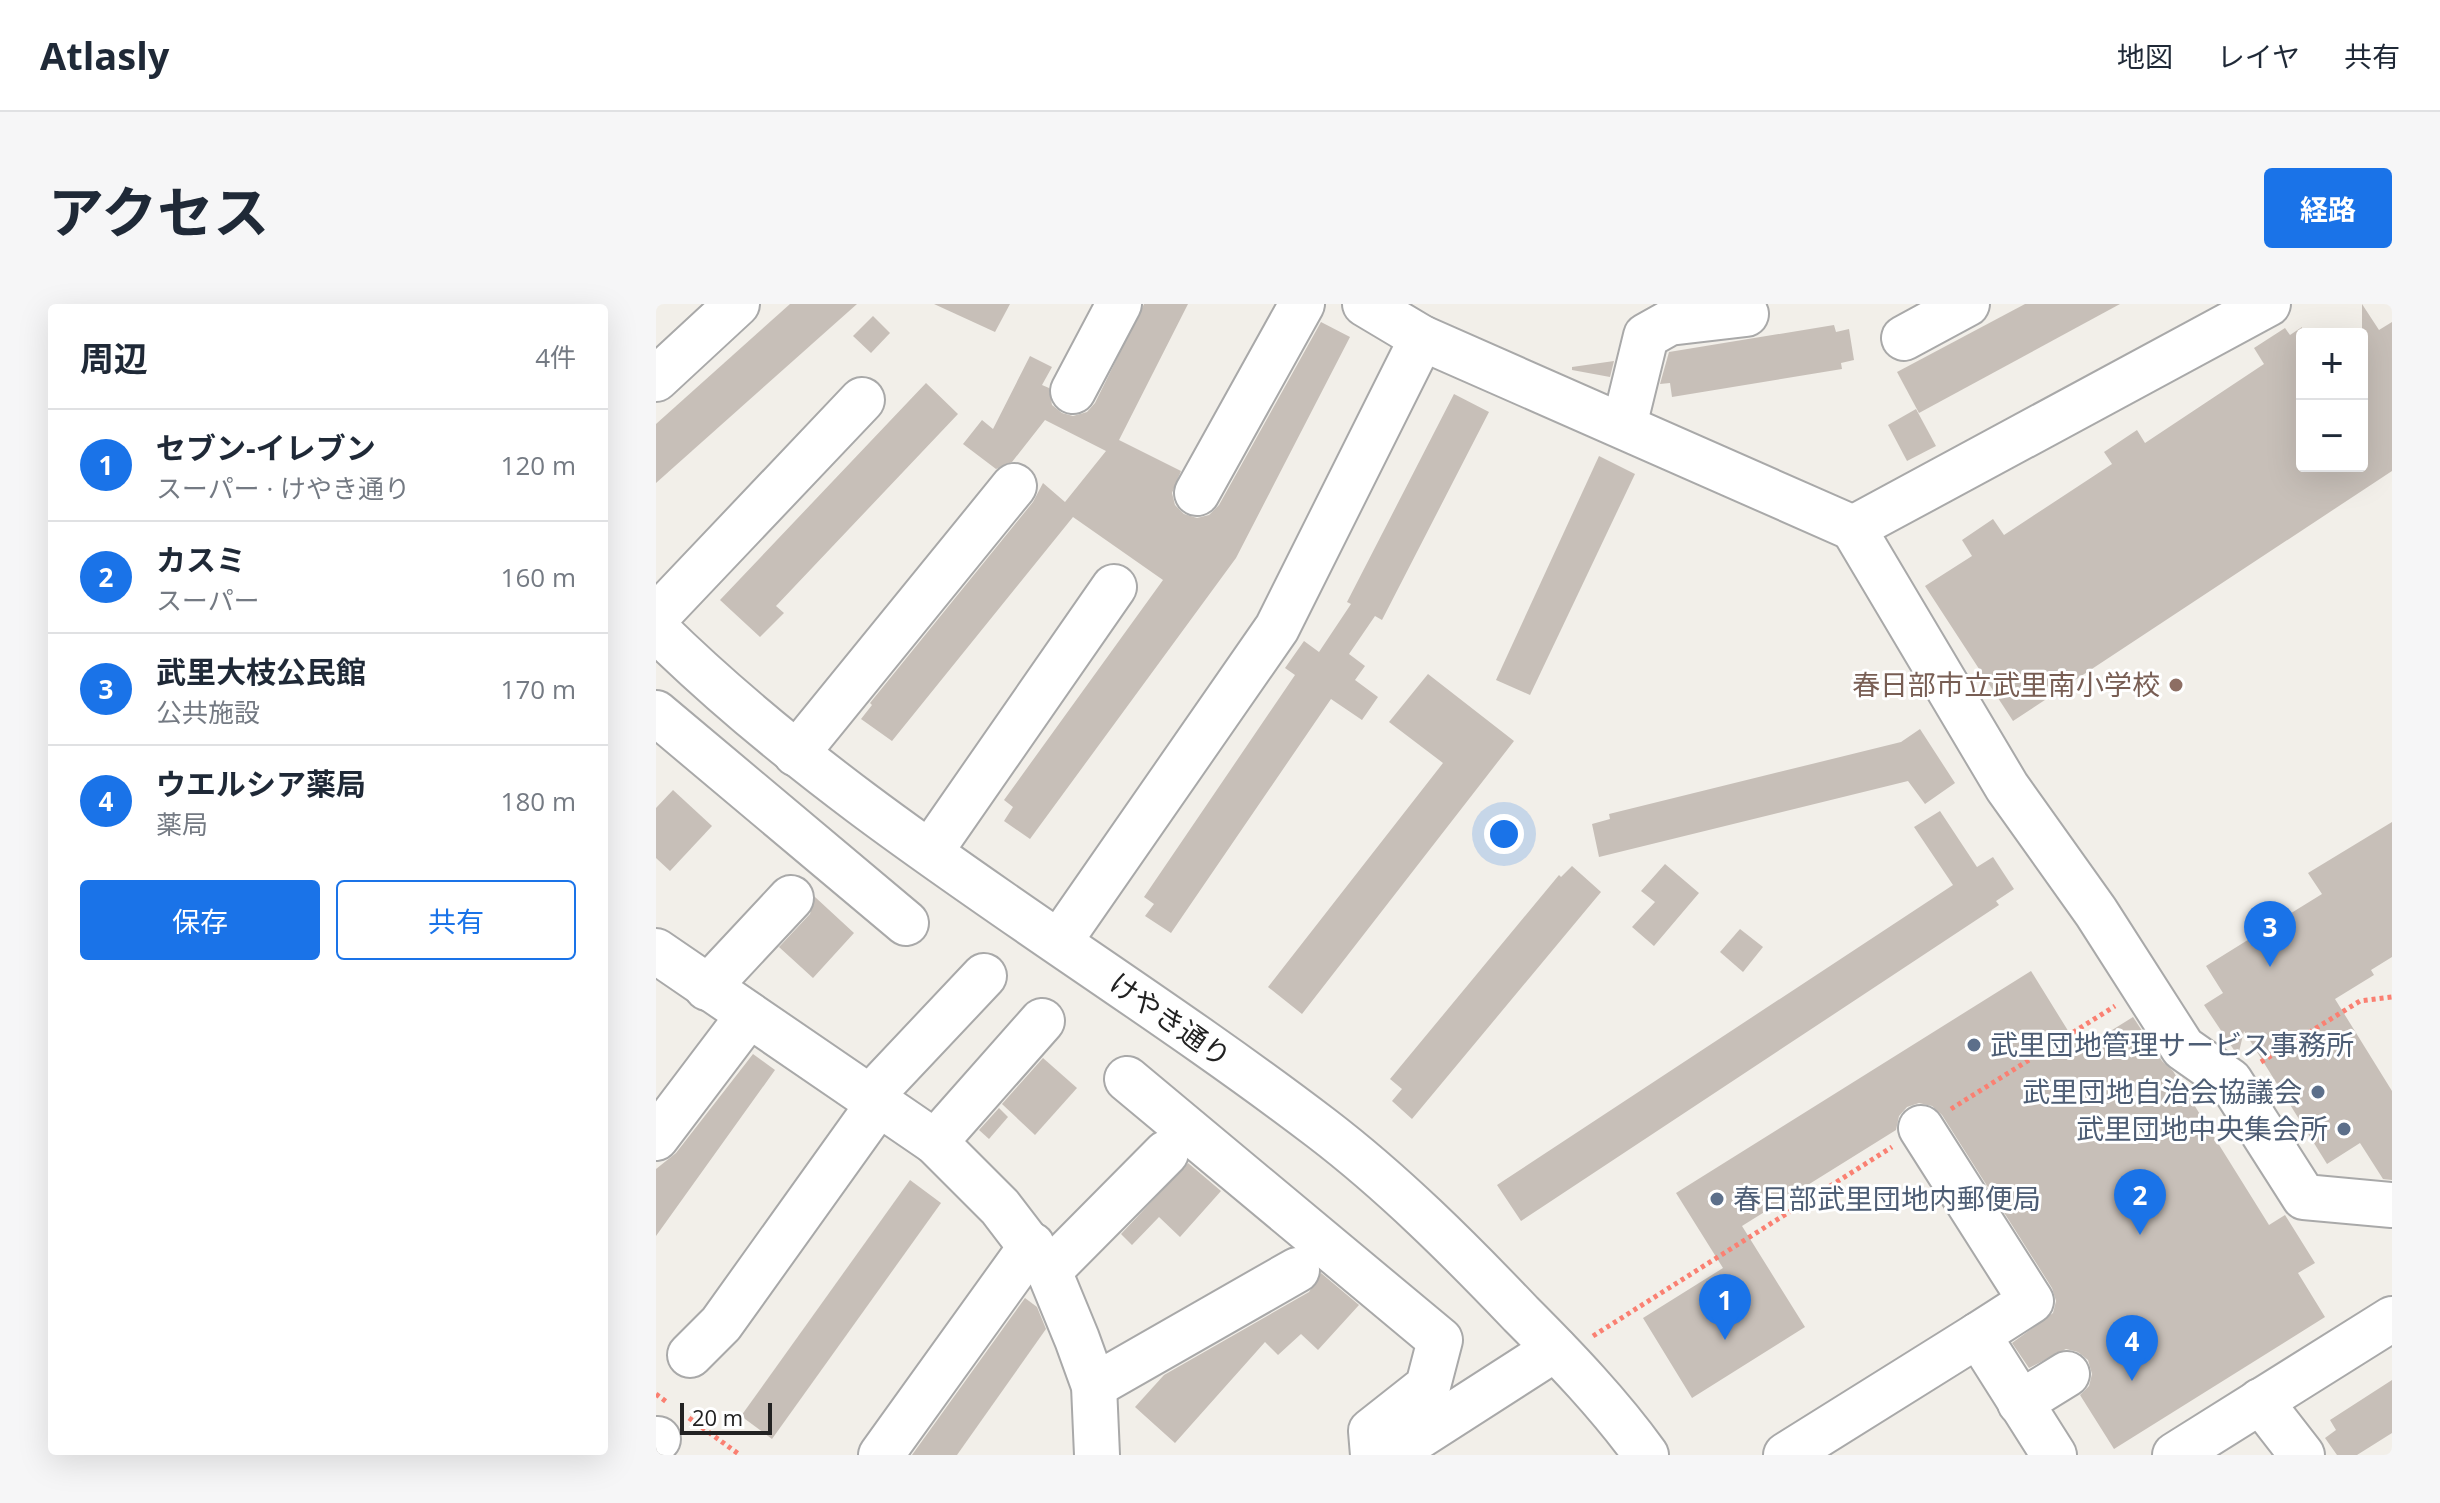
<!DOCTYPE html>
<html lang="ja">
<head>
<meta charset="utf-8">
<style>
	:root { --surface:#fff; --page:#f6f6f7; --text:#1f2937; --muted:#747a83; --line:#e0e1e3; --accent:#1a73e8 }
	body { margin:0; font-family:"Open Sans","Noto Sans JP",sans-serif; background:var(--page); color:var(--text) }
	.controls { position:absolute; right:24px; top:24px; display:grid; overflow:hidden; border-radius:8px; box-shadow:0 8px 32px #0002 }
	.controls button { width:72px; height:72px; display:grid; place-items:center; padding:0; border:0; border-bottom:2px solid var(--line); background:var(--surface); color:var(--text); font:40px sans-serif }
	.scale { position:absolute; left:24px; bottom:20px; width:92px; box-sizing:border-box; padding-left:8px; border:4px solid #222; border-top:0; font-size:22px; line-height:28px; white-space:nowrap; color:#222; -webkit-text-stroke:6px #fff; paint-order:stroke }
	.you { position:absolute; left:848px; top:530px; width:28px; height:28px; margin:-20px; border:6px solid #fff; border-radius:50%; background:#1a73e8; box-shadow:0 0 0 12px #1a73e833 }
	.badge { display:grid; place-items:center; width:52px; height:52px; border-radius:50%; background:var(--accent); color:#fff; font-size:26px; font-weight:700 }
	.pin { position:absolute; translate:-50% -66px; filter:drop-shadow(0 2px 4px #0008) }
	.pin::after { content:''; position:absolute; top:42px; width:28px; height:24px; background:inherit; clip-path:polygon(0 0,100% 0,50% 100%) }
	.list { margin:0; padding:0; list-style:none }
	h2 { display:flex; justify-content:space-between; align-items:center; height:104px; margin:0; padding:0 32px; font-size:34px }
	h2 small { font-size:26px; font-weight:400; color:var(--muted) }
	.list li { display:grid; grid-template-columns:52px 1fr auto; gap:24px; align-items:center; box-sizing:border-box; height:112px; padding:0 32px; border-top:2px solid var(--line) }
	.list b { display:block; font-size:30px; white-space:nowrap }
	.list p { margin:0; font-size:26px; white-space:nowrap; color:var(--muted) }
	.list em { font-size:26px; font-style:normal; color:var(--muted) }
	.actions { display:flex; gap:16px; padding:24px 32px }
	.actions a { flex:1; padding:18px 0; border:2px solid var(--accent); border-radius:8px; text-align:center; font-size:28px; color:var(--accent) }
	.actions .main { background:var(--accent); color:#fff }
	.map { position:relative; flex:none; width:1736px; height:1151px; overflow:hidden; border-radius:8px }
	header { display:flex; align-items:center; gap:48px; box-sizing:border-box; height:112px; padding:0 40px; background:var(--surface); border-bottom:2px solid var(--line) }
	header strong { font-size:38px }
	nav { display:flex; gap:44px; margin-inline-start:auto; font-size:28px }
	.intro { display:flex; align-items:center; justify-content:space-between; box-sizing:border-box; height:192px; padding:0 48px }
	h1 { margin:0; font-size:56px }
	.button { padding:20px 36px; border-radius:8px; background:var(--accent); color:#fff; font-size:28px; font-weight:700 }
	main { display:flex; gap:48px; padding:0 48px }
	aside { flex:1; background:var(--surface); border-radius:8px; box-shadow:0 8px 32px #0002 }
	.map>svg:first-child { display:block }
	.building { fill:#c7bfb8 }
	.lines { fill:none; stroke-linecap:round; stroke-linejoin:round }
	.minor-casing { stroke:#a9a9a9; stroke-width:48 }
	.path { stroke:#fa8072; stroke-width:5; stroke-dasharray:4 4; stroke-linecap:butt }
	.minor { stroke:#fff; stroke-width:44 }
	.education-dot { fill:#8d6e63; stroke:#fff; stroke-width:3 }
	.service-dot { fill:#5c6f8a; stroke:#fff; stroke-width:3 }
	.labels { text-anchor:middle; stroke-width:6; stroke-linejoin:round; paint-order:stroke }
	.education-label { font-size:28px; fill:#785e54; stroke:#fff; text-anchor:end }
	.street-label { font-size:28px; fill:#222; stroke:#fff }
	.service-label { font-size:28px; fill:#4e5e75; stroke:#fff; text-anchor:start }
</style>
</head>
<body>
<header>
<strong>Atlasly</strong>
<nav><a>地図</a><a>レイヤ</a><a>共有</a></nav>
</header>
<div class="intro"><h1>アクセス</h1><a class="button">経路</a></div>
<main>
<aside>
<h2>周辺<small>4件</small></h2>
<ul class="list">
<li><span class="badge">1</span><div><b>セブン-イレブン</b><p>スーパー · けやき通り</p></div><em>120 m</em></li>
<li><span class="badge">2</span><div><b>カスミ</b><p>スーパー</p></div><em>160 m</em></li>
<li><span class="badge">3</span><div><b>武里大枝公民館</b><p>公共施設</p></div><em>170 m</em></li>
<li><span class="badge">4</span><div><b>ウエルシア薬局</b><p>薬局</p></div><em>180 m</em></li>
</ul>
<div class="actions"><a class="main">保存</a><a>共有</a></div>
</aside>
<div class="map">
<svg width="1736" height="1151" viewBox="0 0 1736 1151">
	<rect width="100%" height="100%" fill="#f2efe9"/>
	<g class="building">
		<path d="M134 0H201L0 179V120Z"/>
		<path d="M278 0H354L339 28Z"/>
		<path d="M488 0H532L463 136 525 167 516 189 519 201 528 210 541 214 553 211 563 201 665 18 694 33 580 254 374 535 348 517 357 503 348 496 507 276 417 213 236 437 205 415 216 401 214 399 377 198 387 179 409 198 450 147 389 116 356 158 340 165 307 140 326 116 337 125 374 52 396 63 386 81 393 84 396 101 406 109 417 112 431 108 439 99Z"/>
		<path d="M1369 0H1464L1263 109 1241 68Z"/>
		<path d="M1706 0 1723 26 1736 18V167L1357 417 1269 282 1316 252 1306 236 1337 215 1348 231 1456 160 1448 148 1481 126 1489 139 1608 60 1598 44 1629 24 1634 31 1646 23V162H1706Z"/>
		<path d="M217 12 234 29 215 49 197 32Z"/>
		<path d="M1178 21 1180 28 1193 25 1198 56 1185 59 1186 65 1016 93 1014 79 1004 80 1013 48Z"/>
		<path d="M958 57 954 73 916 66V63Z"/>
		<path d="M270 79 302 110 120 302 128 309 104 333 64 296Z"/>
		<path d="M798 90 833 108 726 316 719 312 693 350 709 362 699 376 722 393 706 416 675 395 515 629 489 612 498 600 488 593 639 371 629 364 648 337 663 348 695 300 691 298Z"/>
		<path d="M1260 105 1280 142 1251 157 1232 121Z"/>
		<path d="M943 152 979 170 874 391 840 376Z"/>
		<path d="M772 370 858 437 646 710 612 683 787 459 733 418Z"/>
		<path d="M1264 425 1299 479 1269 500 1252 477 943 553 936 520 954 515 953 510 1245 438Z"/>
		<path d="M17 486 56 522 14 567 0 554V504Z"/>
		<path d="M1284 507 1321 563 1337 553 1358 585 1340 597 1343 601 865 917 841 881 1297 581 1258 523Z"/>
		<path d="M1736 518V653L1715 666 1718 671 1679 695 1736 787V876L1727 875 1704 839 1671 860 1588 727 1582 752 1548 701 1567 689 1550 662 1666 590 1652 569Z"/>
		<path d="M1009 560 1043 589 998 642 976 623 999 598 985 587Z"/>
		<path d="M916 562 945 588 756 815 736 797 746 785 734 775 903 571 905 573Z"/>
		<path d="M159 593 198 629 157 674 123 643 154 610Z"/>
		<path d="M1084 625 1107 643 1087 668 1064 648Z"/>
		<path d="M1375 667 1424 746 1477 713 1506 757 1517 767 1613 921 1629 911 1659 959 1642 969 1669 1013 1458 1145 1424 1091 1433 1082 1436 1070 1432 1056 1422 1048 1410 1045 1373 1064 1356 1039 1397 1009 1400 997 1396 984 1286 811 1276 802 1263 799 1251 803 1243 812 1240 826 1086 922 1149 1023 1036 1094 987 1014 1067 964 1020 889Z"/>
		<path d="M97 750 119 766 0 932V865L20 849Z"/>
		<path d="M387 754 421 784 379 831 346 800Z"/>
		<path d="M343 804 352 813 333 835 323 826Z"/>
		<path d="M532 859 565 887 524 933 503 913 476 941 465 930Z"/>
		<path d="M254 876 285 899 116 1135 85 1112Z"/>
		<path d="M665 969 703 1001 662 1046 645 1030 622 1051 609 1038 519 1139 479 1103 508 1071 653 988Z"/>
		<path d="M369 994 381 1003 390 1025 301 1151H256Z"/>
		<path d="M1736 1076V1129L1701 1151H1681L1669 1134 1680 1126 1674 1116Z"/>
	</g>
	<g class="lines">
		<defs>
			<g id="minor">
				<path d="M709 0 766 34 1197 224 1612 0"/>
				<path d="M1248 34 1311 0"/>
				<path d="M0 75 81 0"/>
				<path d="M417 87 463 0"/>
				<path d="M968 122 990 32 1013 19 1090 10"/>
				<path d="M541 189 646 0"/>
				<path d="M1197 224 1351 483 1440 608 1527 744 1574 777 1648 893 1736 901"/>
				<path d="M0 313 206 96"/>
				<path d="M0 325C198 520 445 656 665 824 737 879 803 945 865 1010 909 1054 954 1101 990 1151"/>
				<path d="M0 409 250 619"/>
				<path d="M140 450 358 182"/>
				<path d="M274 548 458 283"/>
				<path d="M403 638 621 324 766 34"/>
				<path d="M0 647 279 838 344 903 393 967 421 1035 438 1082 441 1151"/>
				<path d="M51 684 135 594"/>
				<path d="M471 775 784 1036 772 1082 715 1127 717 1151"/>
				<path d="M212 795 328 672"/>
				<path d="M1265 824 1375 997 1322 1031 1398 1151"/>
				<path d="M0 834 93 711"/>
				<path d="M279 838 386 717"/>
				<path d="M393 967 510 849"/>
				<path d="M34 1051 65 1020 221 802"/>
				<path d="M438 1082 641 966"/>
				<path d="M1604 1097 1646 1151"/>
				<path d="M1364 1099 1411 1070"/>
				<path d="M0 1137 2 1135"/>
				<path d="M225 1151 376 941"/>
				<path d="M734 1151 899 1045"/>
				<path d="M1130 1151 1322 1031"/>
				<path d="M1519 1151 1736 1015"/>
			</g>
		</defs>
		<use href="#minor" class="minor-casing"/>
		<g class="path">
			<path d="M1605 758 1704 697 1736 693"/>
			<path d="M1295 805 1459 702"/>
			<path d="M937 1032 1236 843"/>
			<path d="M0 1090 12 1099"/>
			<path d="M33 1114 84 1151"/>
		</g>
		<use href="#minor" class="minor"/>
	</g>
	<circle class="education-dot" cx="1520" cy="381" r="8"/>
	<g class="service-dot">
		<circle cx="1318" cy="741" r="8"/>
		<circle cx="1662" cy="788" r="8"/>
		<circle cx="1688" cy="825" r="8"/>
		<circle cx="1061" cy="895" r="8"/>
	</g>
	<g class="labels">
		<g class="education-label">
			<text x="1504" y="391">春日部市立武里南小学校</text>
		</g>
		<g class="street-label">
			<text transform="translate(514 716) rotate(35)" y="10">けやき通り</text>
		</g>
		<g class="service-label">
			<text x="1334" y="751">武里団地管理サービス事務所</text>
			<text x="1646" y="798" text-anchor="end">武里団地自治会協議会</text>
			<text x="1672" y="835" text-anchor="end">武里団地中央集会所</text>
			<text x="1077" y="905">春日部武里団地内郵便局</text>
		</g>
	</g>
</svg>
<div class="controls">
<button>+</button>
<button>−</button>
</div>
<div class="scale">20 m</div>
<div class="you"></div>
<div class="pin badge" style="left:1069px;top:1036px">1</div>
<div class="pin badge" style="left:1484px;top:931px">2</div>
<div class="pin badge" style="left:1614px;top:663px">3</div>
<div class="pin badge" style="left:1476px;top:1077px">4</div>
</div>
</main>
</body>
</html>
